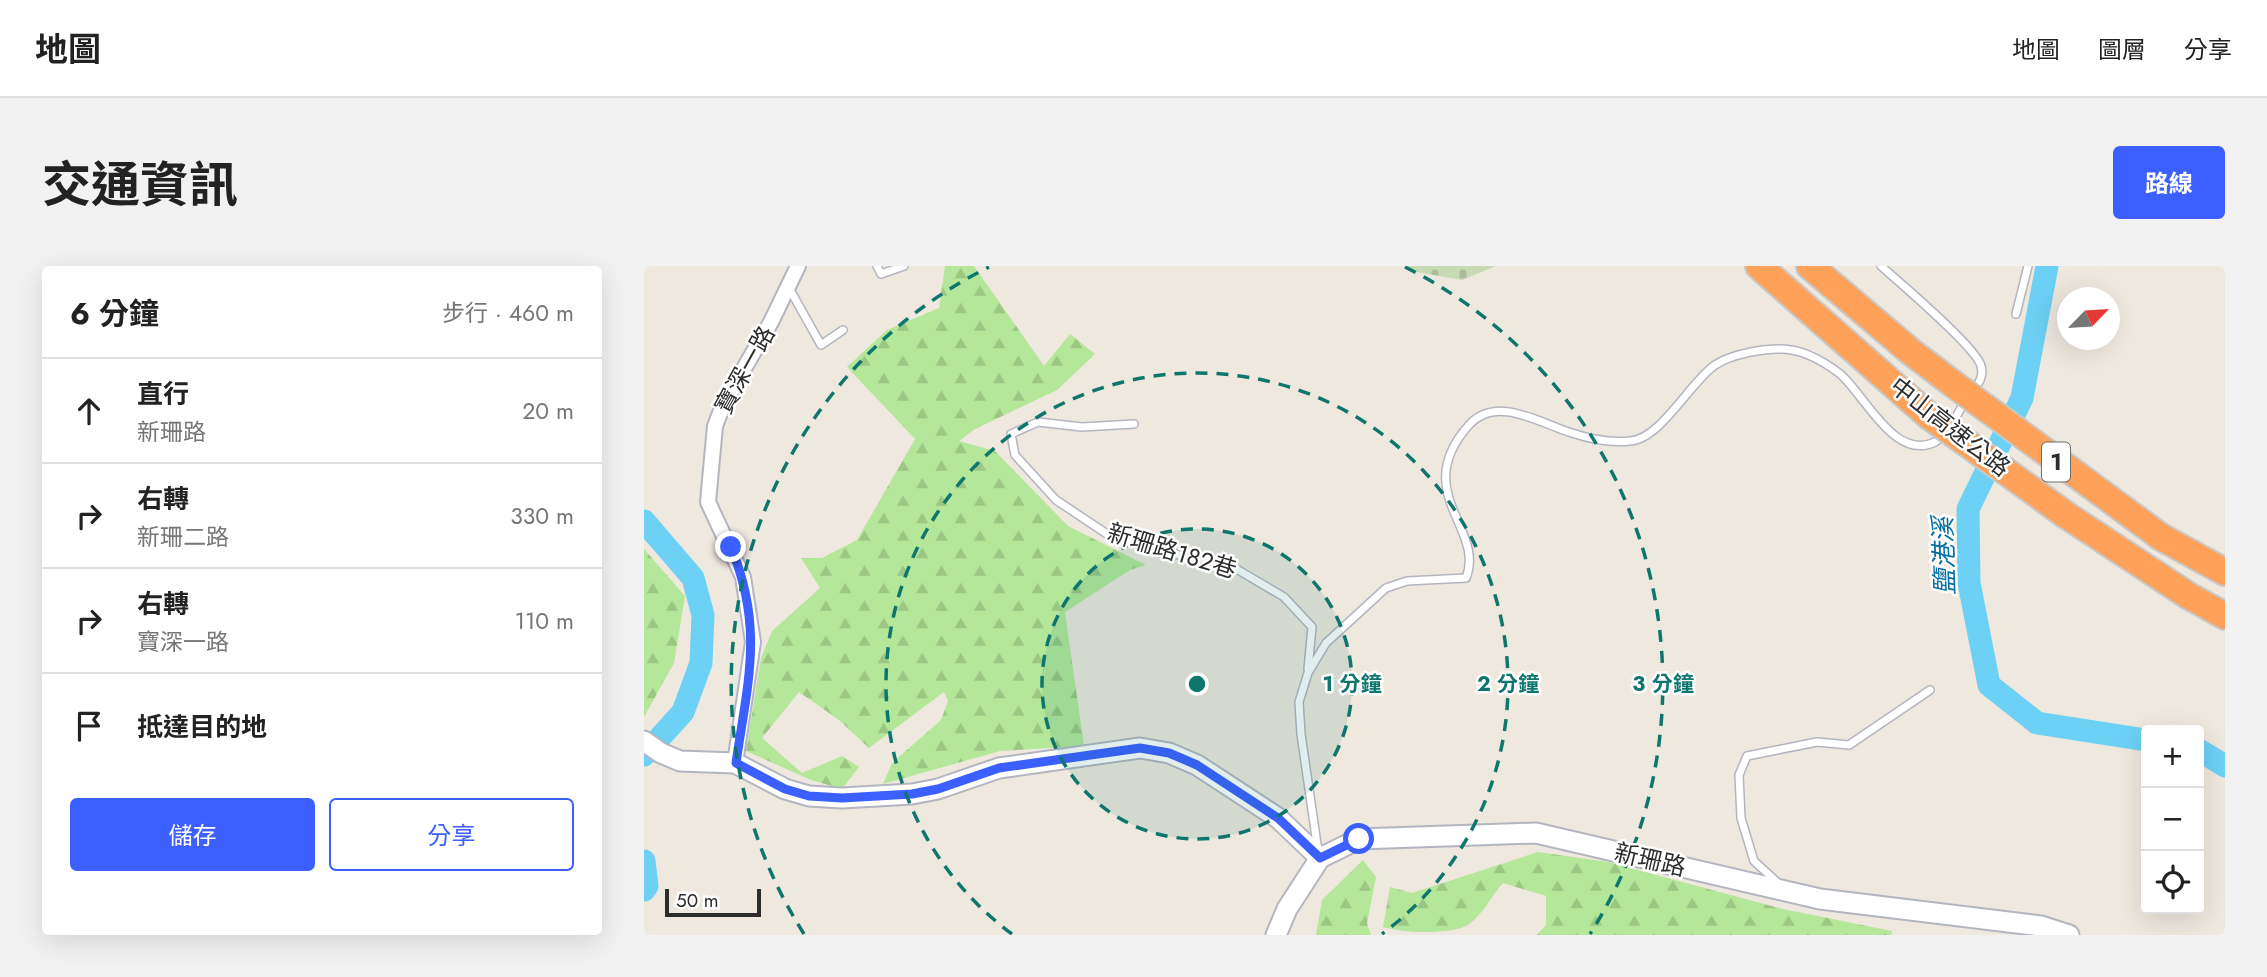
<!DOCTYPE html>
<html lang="zh-TW">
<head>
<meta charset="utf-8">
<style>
	:root { --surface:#fff; --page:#f2f2f2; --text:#222; --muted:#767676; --line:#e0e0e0; --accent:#3b60ff }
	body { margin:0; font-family:Jost,"Noto Sans TC",sans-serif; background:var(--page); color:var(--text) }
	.controls { position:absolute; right:21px; bottom:21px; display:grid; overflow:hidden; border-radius:7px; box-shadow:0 7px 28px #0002 }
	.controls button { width:63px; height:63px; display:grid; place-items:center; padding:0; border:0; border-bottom:2px solid var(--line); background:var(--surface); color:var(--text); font:35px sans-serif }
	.compass { position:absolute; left:1413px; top:21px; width:63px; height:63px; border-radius:50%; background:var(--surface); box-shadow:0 7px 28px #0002; rotate:65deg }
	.scale { position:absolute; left:21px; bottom:18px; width:96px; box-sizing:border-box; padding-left:7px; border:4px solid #2d2d2d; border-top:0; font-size:19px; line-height:24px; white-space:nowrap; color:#2d2d2d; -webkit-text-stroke:5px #fff; paint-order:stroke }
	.stop { position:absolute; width:21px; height:21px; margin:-16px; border:5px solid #3b60ff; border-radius:50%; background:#fff }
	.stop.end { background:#3b60ff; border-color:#fff; box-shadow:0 2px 7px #0008 }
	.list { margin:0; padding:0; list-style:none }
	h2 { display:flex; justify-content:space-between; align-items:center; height:91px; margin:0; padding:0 28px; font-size:30px }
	h2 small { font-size:23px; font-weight:400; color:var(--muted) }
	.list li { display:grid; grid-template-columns:46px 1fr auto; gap:21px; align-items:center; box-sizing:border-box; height:105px; padding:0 28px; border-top:2px solid var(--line) }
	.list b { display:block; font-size:26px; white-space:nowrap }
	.list p { margin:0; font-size:23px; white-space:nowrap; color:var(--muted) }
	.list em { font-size:23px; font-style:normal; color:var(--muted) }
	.actions { display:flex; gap:14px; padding:21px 28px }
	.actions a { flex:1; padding:16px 0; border:2px solid var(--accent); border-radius:7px; text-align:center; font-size:24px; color:var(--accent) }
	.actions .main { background:var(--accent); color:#fff }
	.icon { flex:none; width:38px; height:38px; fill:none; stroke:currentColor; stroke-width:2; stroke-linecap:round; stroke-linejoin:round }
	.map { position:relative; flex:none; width:1581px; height:669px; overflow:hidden; border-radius:7px }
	header { display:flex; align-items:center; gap:42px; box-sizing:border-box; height:98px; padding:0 35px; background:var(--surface); border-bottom:2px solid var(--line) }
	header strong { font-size:33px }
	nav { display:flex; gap:38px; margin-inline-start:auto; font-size:24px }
	.intro { display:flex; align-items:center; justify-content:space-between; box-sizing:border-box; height:168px; padding:0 42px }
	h1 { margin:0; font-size:49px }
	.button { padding:18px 32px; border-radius:7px; background:var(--accent); color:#fff; font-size:24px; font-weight:700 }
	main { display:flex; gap:42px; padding:0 42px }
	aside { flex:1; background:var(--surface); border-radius:7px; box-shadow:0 7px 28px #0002 }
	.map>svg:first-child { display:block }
	.forest { fill:url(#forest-firs) }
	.cemetery { fill:url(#cemetery-stones) }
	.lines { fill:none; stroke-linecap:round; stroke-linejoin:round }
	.river { stroke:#6dd1f5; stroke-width:23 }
	.service-casing { stroke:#b3b5c1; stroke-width:10 }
	.minor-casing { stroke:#b3b5c1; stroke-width:18 }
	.tertiary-casing { stroke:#b3b5c1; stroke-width:23 }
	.motorway-casing { stroke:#c8c8c8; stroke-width:30 }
	.service { stroke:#fff; stroke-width:7 }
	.minor { stroke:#fff; stroke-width:14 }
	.tertiary { stroke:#fff; stroke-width:19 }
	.motorway { stroke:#ffa159; stroke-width:26 }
	.motorway-bridge-casing { stroke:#c8c8c8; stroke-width:30; stroke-linecap:butt }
	.motorway-bridge { stroke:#ffa159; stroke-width:26 }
	.route { stroke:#3b60ff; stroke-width:9 }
	.ring { fill:none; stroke:#0f766e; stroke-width:3.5; stroke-dasharray:12 9 }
	.labels { text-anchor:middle; stroke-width:5; stroke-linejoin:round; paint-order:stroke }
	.shield { fill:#fff; stroke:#6c6c6c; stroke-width:2 }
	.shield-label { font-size:23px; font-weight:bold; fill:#2d2d2d }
	.street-label { font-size:24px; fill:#2d2d2d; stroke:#fff }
	.water-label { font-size:26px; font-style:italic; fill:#076fa6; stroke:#fff }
	.centre { fill:#0f766e; stroke:#fff; stroke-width:3.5 }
	.ring-label { font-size:21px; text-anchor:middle; font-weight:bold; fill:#0f766e; stroke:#fff; stroke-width:5; stroke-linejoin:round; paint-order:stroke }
</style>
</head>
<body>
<header>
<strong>地圖</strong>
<nav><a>地圖</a><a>圖層</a><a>分享</a></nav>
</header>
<div class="intro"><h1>交通資訊</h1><a class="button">路線</a></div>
<main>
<aside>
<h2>6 分鐘<small>步行 · 460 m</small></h2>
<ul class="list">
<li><svg class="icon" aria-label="ahead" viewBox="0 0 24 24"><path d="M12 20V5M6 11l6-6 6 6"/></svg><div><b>直行</b><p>新珊路</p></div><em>20 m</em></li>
<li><svg class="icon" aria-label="right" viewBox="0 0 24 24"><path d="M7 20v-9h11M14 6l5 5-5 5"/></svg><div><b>右轉</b><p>新珊二路</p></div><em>330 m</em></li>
<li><svg class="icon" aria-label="right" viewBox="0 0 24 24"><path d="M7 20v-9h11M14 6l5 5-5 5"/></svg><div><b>右轉</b><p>寶深一路</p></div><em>110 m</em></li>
<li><svg class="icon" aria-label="arrive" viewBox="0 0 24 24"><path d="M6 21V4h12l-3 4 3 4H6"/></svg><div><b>抵達目的地</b></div></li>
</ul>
<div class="actions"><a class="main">儲存</a><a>分享</a></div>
</aside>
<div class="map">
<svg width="1581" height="669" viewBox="0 0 1581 669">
	<defs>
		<pattern id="forest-firs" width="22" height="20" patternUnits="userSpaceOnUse" patternTransform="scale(1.75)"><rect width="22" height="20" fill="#b4e799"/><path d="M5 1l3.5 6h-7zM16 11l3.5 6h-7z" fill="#9bc684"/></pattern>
		<pattern id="cemetery-stones" width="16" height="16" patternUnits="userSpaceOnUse" patternTransform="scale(1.75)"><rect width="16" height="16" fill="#c7d9b5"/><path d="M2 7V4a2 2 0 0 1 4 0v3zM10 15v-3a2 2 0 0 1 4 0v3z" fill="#abbb9c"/></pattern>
	</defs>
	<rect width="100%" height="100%" fill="#efe8df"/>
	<g class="forest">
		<path d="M301 0H330L400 100 426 68 451 88 413 124 331 163 315 175 351 185 424 260 502 299 486 304 421 346 440 480 356 485 239 518 248 497 297 454 304 435 300 426 225 482 195 454 155 426 118 472 158 507 198 490 215 501 198 523 167 514 102 485 117 392 128 365 176 322 157 292H178L213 274 271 173 203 101 243 64 295 42Z"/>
		<path d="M0 283 41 330 30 397 0 451Z"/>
		<path d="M894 586 964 596 1139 643 1248 665 1247 669H893L902 659V630L859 617C848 629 838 650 824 659 805 669 760 667 739 661L746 621 768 627Z"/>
		<path d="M719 594 732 611 723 657 727 669H672L678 634Z"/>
	</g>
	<path class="cemetery" d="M763 0H852L818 14 772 6Z"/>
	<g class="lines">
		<g class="river">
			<path d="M1403 0 1378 132 1324 243 1325 317 1345 419 1393 457 1502 474"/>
			<path d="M0 255 49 312 59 349 57 397 39 446 0 489"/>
			<path d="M1555 484 1581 500"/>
			<path d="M0 595 3 620 0 624"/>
		</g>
		<defs>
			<g id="service">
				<path d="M233 0 237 8 260 0"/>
				<path d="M1237 0C1255 16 1333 82 1337 100 1340 110 1335 117 1329 125"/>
				<path d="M145 22 177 79 199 64"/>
				<path d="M1372 48 1384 0"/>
				<path d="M490 158 438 161 394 156 367 168 371 189 412 234 463 268 525 287 584 298 640 331 668 361 664 403"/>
				<path d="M674 585 657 468 655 436 664 407 682 377 742 322 763 315 822 312C842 263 765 226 825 159 853 128 897 158 928 167 946 173 967 177 986 175 1016 174 1047 115 1071 99 1088 88 1117 83 1137 83 1158 83 1179 95 1195 107 1220 127 1250 196 1291 176 1303 170 1314 146 1322 134"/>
				<path d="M1133 616 1110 595 1097 552 1095 509 1103 490 1173 476 1205 479 1286 424"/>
			</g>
			<path id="minor" d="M91 497 109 376 99 311 64 236 71 160 80 137 127 56 154 0"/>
			<g id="tertiary">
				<path d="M0 475 17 487 36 495 91 497 141 523 165 530 198 532 268 528 294 523 355 502 496 482 525 487 553 499 634 552 676 592"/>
				<path d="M632 669 643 643 676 592 715 573 892 567 1176 633 1397 660 1425 669"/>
			</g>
			<g id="motorway">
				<path d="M1115 0 1284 149"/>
				<path d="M1166 0 1266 85 1308 117"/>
				<path d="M1422 249 1545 330 1581 350"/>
				<path d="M1517 271 1581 306"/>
			</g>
		</defs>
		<use href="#service" class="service-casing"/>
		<use href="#minor" class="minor-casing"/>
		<use href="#tertiary" class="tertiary-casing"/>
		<use href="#motorway" class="motorway-casing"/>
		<use href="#service" class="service"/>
		<use href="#minor" class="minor"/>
		<use href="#tertiary" class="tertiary"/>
		<use href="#motorway" class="motorway"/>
		<defs>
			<g id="motorway-bridge">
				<path d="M1308 117 1517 271"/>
				<path d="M1284 149 1422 249"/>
			</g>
		</defs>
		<use href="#motorway-bridge" class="motorway-bridge-casing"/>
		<use href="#motorway-bridge" class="motorway-bridge"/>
	</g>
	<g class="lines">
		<path class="route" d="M87 281C120 362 104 414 92 497L141 523 165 530 198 532 268 528 294 523 355 502 496 482 525 487 553 499 634 552 676 592 715 573"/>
	</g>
	<circle cx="553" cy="418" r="155" fill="#0f766e" fill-opacity=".12"/>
	<g class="ring">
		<circle cx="553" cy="418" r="155"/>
		<path d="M368 668A311 311 0 1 1 738 668"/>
		<path d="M160 668A466 466 0 0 1 345 1M761 1A466 466 0 0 1 946 668"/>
	</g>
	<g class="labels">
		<rect class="shield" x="1398" y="176.5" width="28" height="39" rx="5"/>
		<g class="shield-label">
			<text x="1412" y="204">1</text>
		</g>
		<g class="street-label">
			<text transform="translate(101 104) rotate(-61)" y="8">寶深一路</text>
			<text transform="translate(1306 161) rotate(38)" y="8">中山高速公路</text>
			<text transform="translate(528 285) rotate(17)" y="8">新珊路182巷</text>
			<text transform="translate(1006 594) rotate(13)" y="8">新珊路</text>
		</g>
		<g class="water-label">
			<text transform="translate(1300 290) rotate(-92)" y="9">鹽港溪</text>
		</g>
	</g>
	<circle cx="553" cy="418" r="10" class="centre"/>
	<g class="ring-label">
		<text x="708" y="425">1 分鐘</text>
		<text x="864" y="425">2 分鐘</text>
		<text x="1019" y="425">3 分鐘</text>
	</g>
</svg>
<div class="controls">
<button>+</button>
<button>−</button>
<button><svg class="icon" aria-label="locate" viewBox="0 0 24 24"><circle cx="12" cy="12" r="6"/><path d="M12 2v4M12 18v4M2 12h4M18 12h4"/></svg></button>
</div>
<svg class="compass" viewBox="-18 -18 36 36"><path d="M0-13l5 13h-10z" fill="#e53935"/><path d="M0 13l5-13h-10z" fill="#767676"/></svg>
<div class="scale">50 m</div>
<div class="stop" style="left:715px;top:573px"></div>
<div class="stop end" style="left:87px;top:281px"></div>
</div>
</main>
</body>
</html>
